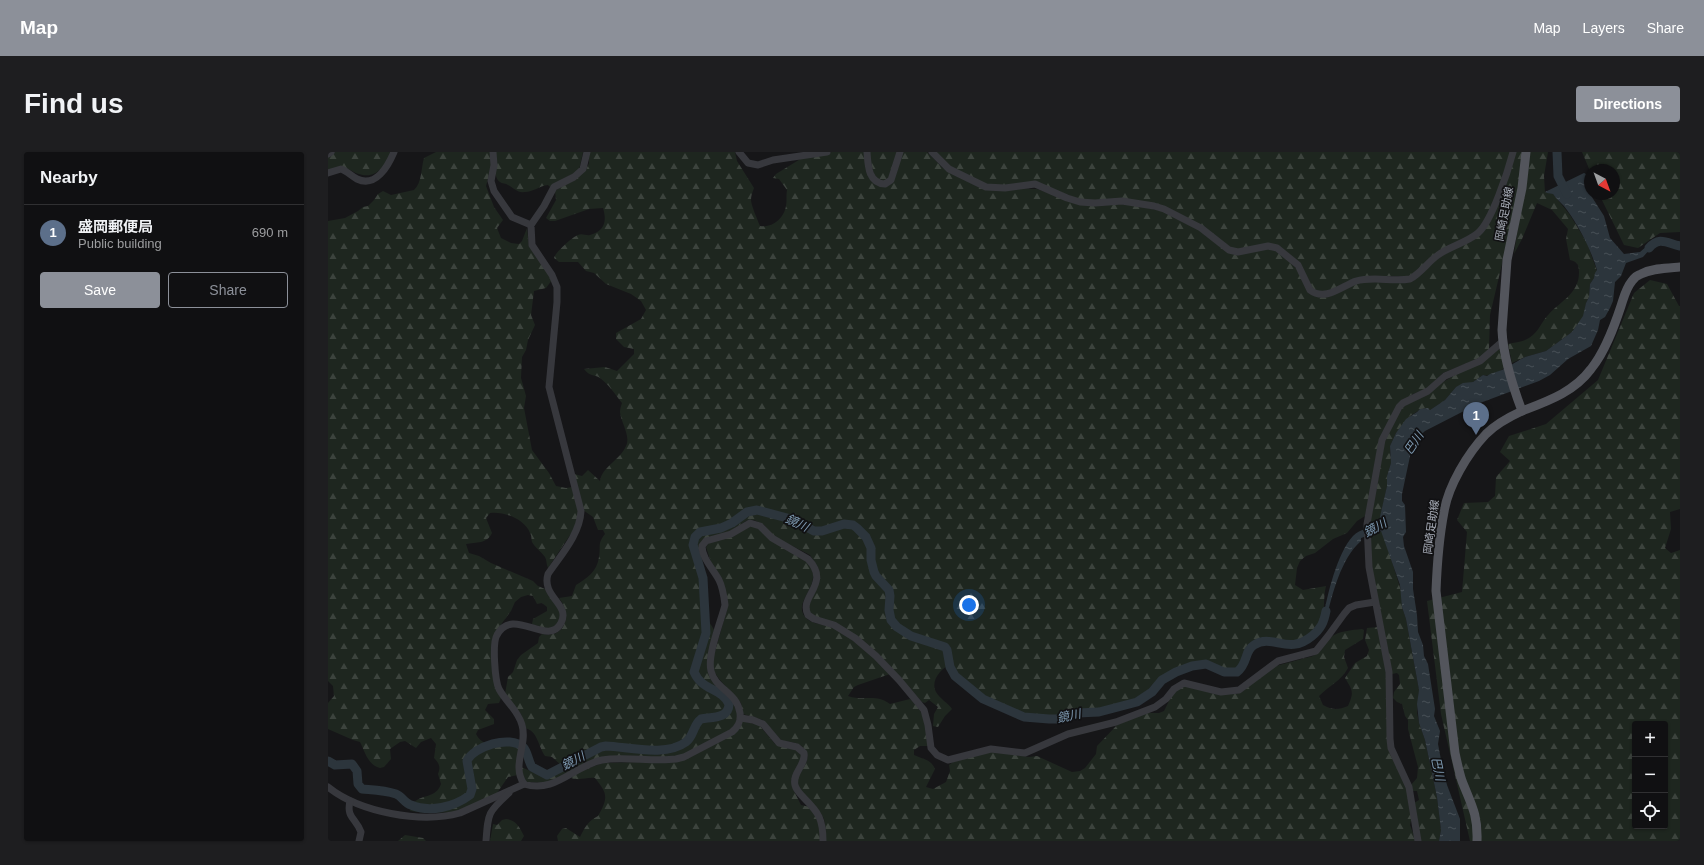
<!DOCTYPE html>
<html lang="en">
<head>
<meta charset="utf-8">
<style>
	:root { --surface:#101012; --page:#1e1e20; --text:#f1f3f6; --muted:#9c9d9f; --line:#303032; --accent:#8c9099 }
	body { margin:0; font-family:Helvetica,"Noto Sans JP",sans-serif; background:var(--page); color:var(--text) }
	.controls { position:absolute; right:12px; bottom:12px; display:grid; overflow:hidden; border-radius:4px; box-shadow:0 1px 3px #0004 }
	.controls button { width:36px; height:36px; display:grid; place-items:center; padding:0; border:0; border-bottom:1px solid var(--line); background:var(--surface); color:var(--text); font:20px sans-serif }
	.compass { position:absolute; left:1256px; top:12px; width:36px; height:36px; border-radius:50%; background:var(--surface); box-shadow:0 1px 3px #0004; rotate:139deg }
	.you { position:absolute; left:641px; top:453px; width:14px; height:14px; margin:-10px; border:3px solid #fff; border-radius:50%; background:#1a73e8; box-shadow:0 0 0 6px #1a73e833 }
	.badge { display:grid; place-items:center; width:26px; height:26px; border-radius:50%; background:var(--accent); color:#fff; font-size:13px; font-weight:700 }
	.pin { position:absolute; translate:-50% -33px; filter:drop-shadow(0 1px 2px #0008) }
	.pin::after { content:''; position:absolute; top:21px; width:14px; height:12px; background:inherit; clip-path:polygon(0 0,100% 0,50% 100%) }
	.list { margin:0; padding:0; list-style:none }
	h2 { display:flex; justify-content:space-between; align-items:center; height:52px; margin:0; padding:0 16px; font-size:17px }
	h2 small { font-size:13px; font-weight:400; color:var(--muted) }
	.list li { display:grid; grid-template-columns:26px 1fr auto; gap:12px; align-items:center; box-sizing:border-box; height:56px; padding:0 16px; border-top:1px solid var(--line) }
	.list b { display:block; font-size:15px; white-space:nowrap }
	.list p { margin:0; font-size:13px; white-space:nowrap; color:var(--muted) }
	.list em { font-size:13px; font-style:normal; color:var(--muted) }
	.actions { display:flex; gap:8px; padding:12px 16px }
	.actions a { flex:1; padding:9px 0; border:1px solid var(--accent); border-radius:4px; text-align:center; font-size:14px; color:var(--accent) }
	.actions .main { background:var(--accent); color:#fff }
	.icon { flex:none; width:22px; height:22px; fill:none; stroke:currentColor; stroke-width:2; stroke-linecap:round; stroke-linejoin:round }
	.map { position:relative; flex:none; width:1352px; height:689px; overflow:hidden; border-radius:4px }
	header { display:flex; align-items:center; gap:24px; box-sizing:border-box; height:56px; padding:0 20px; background:var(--accent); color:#fff }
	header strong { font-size:19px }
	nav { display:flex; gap:22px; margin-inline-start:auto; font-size:14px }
	.intro { display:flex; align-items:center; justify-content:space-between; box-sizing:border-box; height:96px; padding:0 24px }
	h1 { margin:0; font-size:28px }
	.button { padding:10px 18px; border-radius:4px; background:var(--accent); color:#fff; font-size:14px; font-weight:700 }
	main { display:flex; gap:24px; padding:0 24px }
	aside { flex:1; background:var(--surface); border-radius:4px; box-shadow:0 1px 3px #0004 }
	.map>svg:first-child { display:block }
	.forest { fill:url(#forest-firs); fill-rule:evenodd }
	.water { fill:url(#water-ripples) }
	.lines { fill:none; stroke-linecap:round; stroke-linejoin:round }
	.river { stroke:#2c353c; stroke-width:9 }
	.minor { stroke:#37383d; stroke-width:7 }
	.major { stroke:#53555c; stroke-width:9 }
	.labels { text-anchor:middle; stroke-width:3.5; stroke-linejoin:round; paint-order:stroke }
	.street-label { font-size:11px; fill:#a8adb8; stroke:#111113 }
	.water-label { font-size:12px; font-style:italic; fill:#7f9bb3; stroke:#111113 }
</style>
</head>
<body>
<header>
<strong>Map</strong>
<nav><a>Map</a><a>Layers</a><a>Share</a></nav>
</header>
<div class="intro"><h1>Find us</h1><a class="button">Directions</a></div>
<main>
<aside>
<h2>Nearby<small></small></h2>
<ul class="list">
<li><span class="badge" style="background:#5c6f8a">1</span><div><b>盛岡郵便局</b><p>Public building</p></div><em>690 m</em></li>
</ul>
<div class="actions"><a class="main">Save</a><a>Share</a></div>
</aside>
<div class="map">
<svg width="1352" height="689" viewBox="0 0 1352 689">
	<defs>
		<pattern id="forest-firs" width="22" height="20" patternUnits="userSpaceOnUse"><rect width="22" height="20" fill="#1e261f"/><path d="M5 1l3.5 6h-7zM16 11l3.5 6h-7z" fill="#3c433d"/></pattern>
		<pattern id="water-ripples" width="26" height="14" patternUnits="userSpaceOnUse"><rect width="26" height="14" fill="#2c353c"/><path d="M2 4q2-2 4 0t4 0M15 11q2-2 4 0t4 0" fill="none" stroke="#485056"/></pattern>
	</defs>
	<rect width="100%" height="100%" fill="#161618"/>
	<g class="forest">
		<path d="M7 0H65C57 13 48 28 31 22 26 21 21 16 16 16 11 16 5 18 0 19V4Z"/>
		<path d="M108 0H162L164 12 158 34 166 55 175 68 169 76 173 86 183 91 191 92 194 89 199 76 201 94 224 128 218 136 206 139 203 163 207 173 200 188 198 198 194 205 193 226 198 244 196 256 204 298 221 321 228 334 238 336 244 335 251 360 246 377 220 416C218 412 219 408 217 405 213 399 207 396 204 390 203 387 204 384 202 381 197 367 175 359 162 361L158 366 164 381C159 392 148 390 138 392L141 401 151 404 163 411 205 429 210 434 217 437C220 445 228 450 231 458 236 468 226 478 216 476 212 475 208 473 204 472L205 467 219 459V455L214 451 209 452 205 444 200 443 193 445 187 450 183 459 169 478 168 535 173 546 171 551 160 552 157 558 166 567V572L150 578 148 582C158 601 177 587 191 596L190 623 180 625 169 641 129 660 99 661 82 659 86 650C96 642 108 646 113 632L110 622C113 615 111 611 106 606L108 592 103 586 93 590 88 596 77 589 72 590 62 597 63 607 56 615 52 616C40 613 37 600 32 590L25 588 0 577V551L6 544 5 534 0 529V69L17 66 30 59 35 55 40 54 46 48 50 42 55 39 63 43 86 38C94 31 93 16 96 6Z"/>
		<path d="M166 0H255L251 18 222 35 220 33C211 34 205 40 197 40 189 41 186 36 180 33 178 31 174 32 172 30 165 26 167 7 166 0Z"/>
		<path d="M261 0H407L409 9 426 36C421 49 423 49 427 62 429 66 430 70 432 74 445 76 456 66 458 54 459 49 458 44 459 38L451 27 445 26 448 22 474 6 504 0H538L540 19 558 33 575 0H599L615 16 656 36 709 37 745 50 807 53 837 60 870 77 896 98C911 97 931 93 945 98 963 103 977 129 986 144L1035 129 1076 130 1123 98 1152 83 1187 0H1195L1191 34 1178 95 1162 163 1161 198 1151 206 1115 221 1100 236 1083 243 1057 277 1037 364 1029 369 1019 381 1005 387 987 401 978 404 972 409 969 416 967 433 975 438 998 434C995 446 997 458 994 470 990 484 971 493 958 492 952 491 946 487 940 487 932 487 926 490 919 494L914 511 908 518 904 519 895 518 879 510 864 512 844 520 831 528 823 534 816 544 809 549 771 558H756L728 567 696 563 656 545 635 530 629 524 623 512C613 516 602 529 608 540 612 547 620 551 624 557L617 564 610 575 605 574 606 562 610 555 601 548 597 551 594 550 551 503 483 462 480 456 492 428 490 415 482 403 445 384 436 373 426 368 418 369 401 380 376 387C376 411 369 435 375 459 376 465 383 471 386 478L379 509 404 548 410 563 408 571 402 579 357 602 339 606 286 605 218 631 198 630 194 625 193 615 219 626 250 609 251 605 233 613 224 605 217 604C210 594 210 579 197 576L193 562 177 542 180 525 185 520 189 508 193 503 210 491 211 485 214 482C238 487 244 462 231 446L244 444 248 433C259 426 269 420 271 405 273 394 269 392 277 382L275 378H270L265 365 255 358 246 322 254 324 260 318 272 329C274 315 292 308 298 294 303 284 293 271 292 260 292 257 293 254 294 251 287 242 281 233 272 226 266 222 262 225 256 217L277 215 289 219 306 202V197L296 195 288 187V181L313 167 318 158 313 149 303 142 278 132 266 121 258 119 250 110H231L226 106C227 101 244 85 250 83 254 81 258 84 262 83 277 79 279 69 275 56L261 57 227 69H222L218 66 228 48 227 39 258 18 261 11Z"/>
		<path d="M540 0H571L566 19 558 30 547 26Z"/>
		<path d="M608 0H1182C1176 27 1166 54 1151 77L1081 124H1045L1001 140H993L985 137 972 111 952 95 905 98 838 56 753 48 720 35 674 34 659 32 626 17 616 9Z"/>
		<path d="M1201 0H1220L1216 24 1217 40 1225 42 1242 63 1259 91 1269 119 1266 126 1262 132 1261 145 1258 151 1256 164 1244 180 1218 199 1197 205 1184 211 1180 192C1187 190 1195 190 1201 186 1211 180 1213 170 1221 162 1233 149 1251 141 1251 121 1251 113 1250 110 1242 108L1238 87 1240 77 1224 58 1209 51 1194 87 1186 102Z"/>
		<path d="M1254 0H1352V80L1332 81 1310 96 1296 93 1271 42H1286V18L1262 19Z"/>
		<path d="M1322 128 1339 132 1351 154H1352V357L1342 360 1343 377 1337 396 1343 401 1352 398V689H1142L1113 562 1099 449 1134 440 1139 380 1129 368 1136 351 1160 350 1167 344 1168 325 1182 309 1172 300 1181 284 1218 272 1270 228 1306 141ZM1307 572H1337V674H1307Z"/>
		<path d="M1170 197 1173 199 1176 216C1172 220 1161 225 1155 223L1145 230 1128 235 1117 248 1102 258 1100 256 1093 257 1082 264 1068 281 1062 294 1063 311 1059 324V334L1052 366 1050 371 1041 377 1057 289 1069 263 1077 253Z"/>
		<path d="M421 374 431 376C440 382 476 404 481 411 496 435 464 448 477 465 483 473 498 472 506 476 528 487 545 505 562 522L530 533 526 535 520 544C537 550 546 541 562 552L582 547C598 560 597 575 600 594H592L586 598V603C594 607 603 607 607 617L598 635 605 637 618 630 622 619 621 613 625 610 659 600H670L701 605 709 604 744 620 752 619 757 616 768 602 769 594 790 572 818 561H831L836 559 844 543 853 535 860 534 892 542H909L944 515 985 504C993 500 995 490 1003 485 1011 479 1024 478 1034 477L1036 478 1035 487 1017 498 1016 505 1020 516C1013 529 1002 533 991 544L995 553C1004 558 1010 558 1020 554 1026 540 1025 539 1017 526L1027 511 1039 504 1041 498 1037 488 1039 476 1050 475 1059 521V589L1077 629 1084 664 1082 673 1088 689H497C497 682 498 674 496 667 491 653 471 646 470 630 469 619 485 611 477 598 472 589 462 591 453 588L435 568 415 562 413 551 392 528 387 521 385 515V506L399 458 378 395 381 391Z"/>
		<path d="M1052 379 1055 381 1074 442V455L1078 467 1091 538 1089 560 1091 571 1097 588 1109 645 1113 678 1111 689H1092L1086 651 1091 648 1089 639H1084L1083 633 1089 626 1090 615 1080 577V568L1077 564 1074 552 1069 550 1065 546 1066 540 1072 532 1071 523 1069 521 1064 522 1043 414 1042 383Z"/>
		<path d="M414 569 431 573 447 592 467 597 474 603 466 639 473 653 482 655 492 669 493 689H230L229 684 234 677 238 676 252 685C257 675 260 669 270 664 281 645 279 641 267 626 258 625 252 629 243 626L250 620 275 611 352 609Z"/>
		<path d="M178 667C188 668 192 676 196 684L193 689H162L165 672 169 673 174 668Z"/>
		<path d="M77 683 95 686 98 689H70Z"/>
	</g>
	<path class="water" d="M1256 21 1262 24 1260 30 1262 42 1276 64 1282 86 1296 102 1312 100 1326 88H1330L1315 105 1298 111 1293 124 1287 130 1285 149 1282 156 1277 165 1272 168 1270 178 1263 194 1240 207 1222 223 1211 229 1152 251 1134 260 1097 279 1085 290 1074 342V349L1077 353 1078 380 1075 385 1076 394 1085 420V437L1089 463 1090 480 1095 493 1096 504 1100 512 1107 557 1106 564 1112 579 1110 592 1114 613 1119 633 1132 667V689H1111L1113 678 1109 645 1097 588 1091 571 1089 552 1091 538 1078 467 1074 455 1072 433 1053 379 1033 386V389C1013 406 1004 443 998 468L996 470 995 467C999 444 1009 401 1025 384 1032 376 1044 378 1051 369L1059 334V324L1063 311 1062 294 1068 281 1078 267 1089 260 1092 257 1100 256 1102 258 1117 248 1128 235 1135 231 1145 230 1155 223 1159 224 1162 222 1174 218 1197 205 1218 199 1244 180 1255 164 1258 151 1261 145 1262 132 1266 126 1267 121 1269 118C1263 98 1252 76 1239 58 1235 52 1229 48 1225 42L1219 41 1217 40Z"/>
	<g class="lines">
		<g class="river">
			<path d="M1229 0 1230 24 1239 42"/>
			<path d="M1321 96C1331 84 1339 91 1352 94"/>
			<path d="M0 609 7 613 24 612 29 619 30 632 34 637C46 638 56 638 68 642 74 644 76 651 83 653 102 661 126 655 142 643L144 637 139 609C146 594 182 583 195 595 200 600 200 609 204 615L219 623 273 595 278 594C301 595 338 605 358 590 366 584 365 573 373 567 383 565 401 567 401 552 393 535 375 540 366 520L378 481 375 426 365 393 367 385 372 380 393 376 404 371 419 360 429 358 463 367 486 379H494L516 372 525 373 529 376 538 385 543 396V408L546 420 548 424 561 438 562 444 561 458 563 468 569 475 583 484 617 495 619 498 622 515 627 524 655 547 696 565 721 567H734L750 561 771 560 809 550 824 540 834 528 848 520 864 514 878 512 896 520H909C920 512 916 499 926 493 945 481 960 504 984 484 993 477 996 470 998 459"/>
		</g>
		<g class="minor">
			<path d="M165 0 166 13 163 29 166 39 184 65 203 73"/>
			<path d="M259 0 255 17 246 25 226 35 216 54 203 73 204 93 224 123 229 135V150L221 235 253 359C252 382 233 403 220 422 213 445 243 452 233 471 220 496 185 453 169 483 164 491 167 529 171 537 178 550 190 558 194 573 200 593 183 613 196 632 227 642 245 614 274 608 295 604 325 610 348 607L356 605 404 580C410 575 413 570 412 561 409 540 387 537 383 519 379 503 393 469 397 453 396 444 395 436 391 428 385 417 374 406 374 394L378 389 403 382 422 371 432 374 444 386 480 407C504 432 470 444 480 463L486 467 506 473 527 486 548 504 571 528 596 558 600 573 603 596 609 603 620 608 663 597 697 601 740 582 788 570 827 555 838 547 846 537 856 531 893 540 911 538 950 509 988 499 1000 484 1016 462 1021 456 1028 453 1047 450"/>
			<path d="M411 0 420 11 430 13 445 8 499 0"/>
			<path d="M539 0C540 13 540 31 557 32L563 28 572 0"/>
			<path d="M604 0 621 17 658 35 677 36 707 32 739 46 752 50 767 51 794 49 826 54 836 57 873 76 901 98 910 100 940 94 949 96 970 113 982 138C997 150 1014 134 1028 129 1046 124 1064 130 1082 127 1093 121 1100 110 1110 103 1122 94 1138 91 1150 81 1164 69 1180 19 1185 0"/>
			<path d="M0 2 3 0"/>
			<path d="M0 21 13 17C19 19 23 24 29 27 48 36 60 14 66 0"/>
			<path d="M413 566 425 568 435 572 451 591 469 595 476 601C478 613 464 621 467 633 468 638 472 642 476 646 491 661 495 667 495 689"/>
			<path d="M0 635C31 660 93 672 132 661L196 632"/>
			<path d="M22 649C18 666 28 666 33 680L31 689"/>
			<path d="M158 689C160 661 160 660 181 641"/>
			<path d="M1090 689 1081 635 1063 596 1062 587 1061 520 1041 415 1039 372 1054 288 1071 255 1075 251 1100 239 1117 224 1152 209 1174 190"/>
		</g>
		<g class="major">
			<path d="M1194 259C1220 249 1246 240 1263 217 1277 200 1286 175 1293 154 1296 145 1298 136 1304 129 1306 126 1310 123 1313 122 1325 116 1339 116 1352 115"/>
			<path d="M1149 689C1150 662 1143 652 1134 629 1131 620 1129 610 1127 601L1108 439C1109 413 1111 386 1116 360 1120 334 1140 301 1158 282 1168 272 1181 265 1194 259 1185 235 1175 203 1174 178L1179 108 1194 36 1198 0"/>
		</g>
	</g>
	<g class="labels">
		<g class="street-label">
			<text transform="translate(1176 62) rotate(-79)" y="4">岡崎足助線</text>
			<text transform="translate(1103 375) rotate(-82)" y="4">岡崎足助線</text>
		</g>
		<g class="water-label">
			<text transform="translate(1086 291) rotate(-56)" y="4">巴川</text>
			<text transform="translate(469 371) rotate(24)" y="4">鏡川</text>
			<text transform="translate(1047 376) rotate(-29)" y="4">鏡川</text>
			<text transform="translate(741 564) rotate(-12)" y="4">鏡川</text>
			<text transform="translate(245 609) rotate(-28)" y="4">鏡川</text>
			<text transform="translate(1110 617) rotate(78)" y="4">巴川</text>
		</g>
	</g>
</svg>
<div class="controls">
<button>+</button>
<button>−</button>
<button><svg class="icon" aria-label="locate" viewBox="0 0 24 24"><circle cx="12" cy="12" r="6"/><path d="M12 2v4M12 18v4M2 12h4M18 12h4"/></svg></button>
</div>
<svg class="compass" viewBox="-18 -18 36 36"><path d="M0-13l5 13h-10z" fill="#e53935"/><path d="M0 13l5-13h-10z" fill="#9c9d9f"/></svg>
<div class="you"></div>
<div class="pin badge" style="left:1148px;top:283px;background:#5c6f8a">1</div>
</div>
</main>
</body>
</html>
